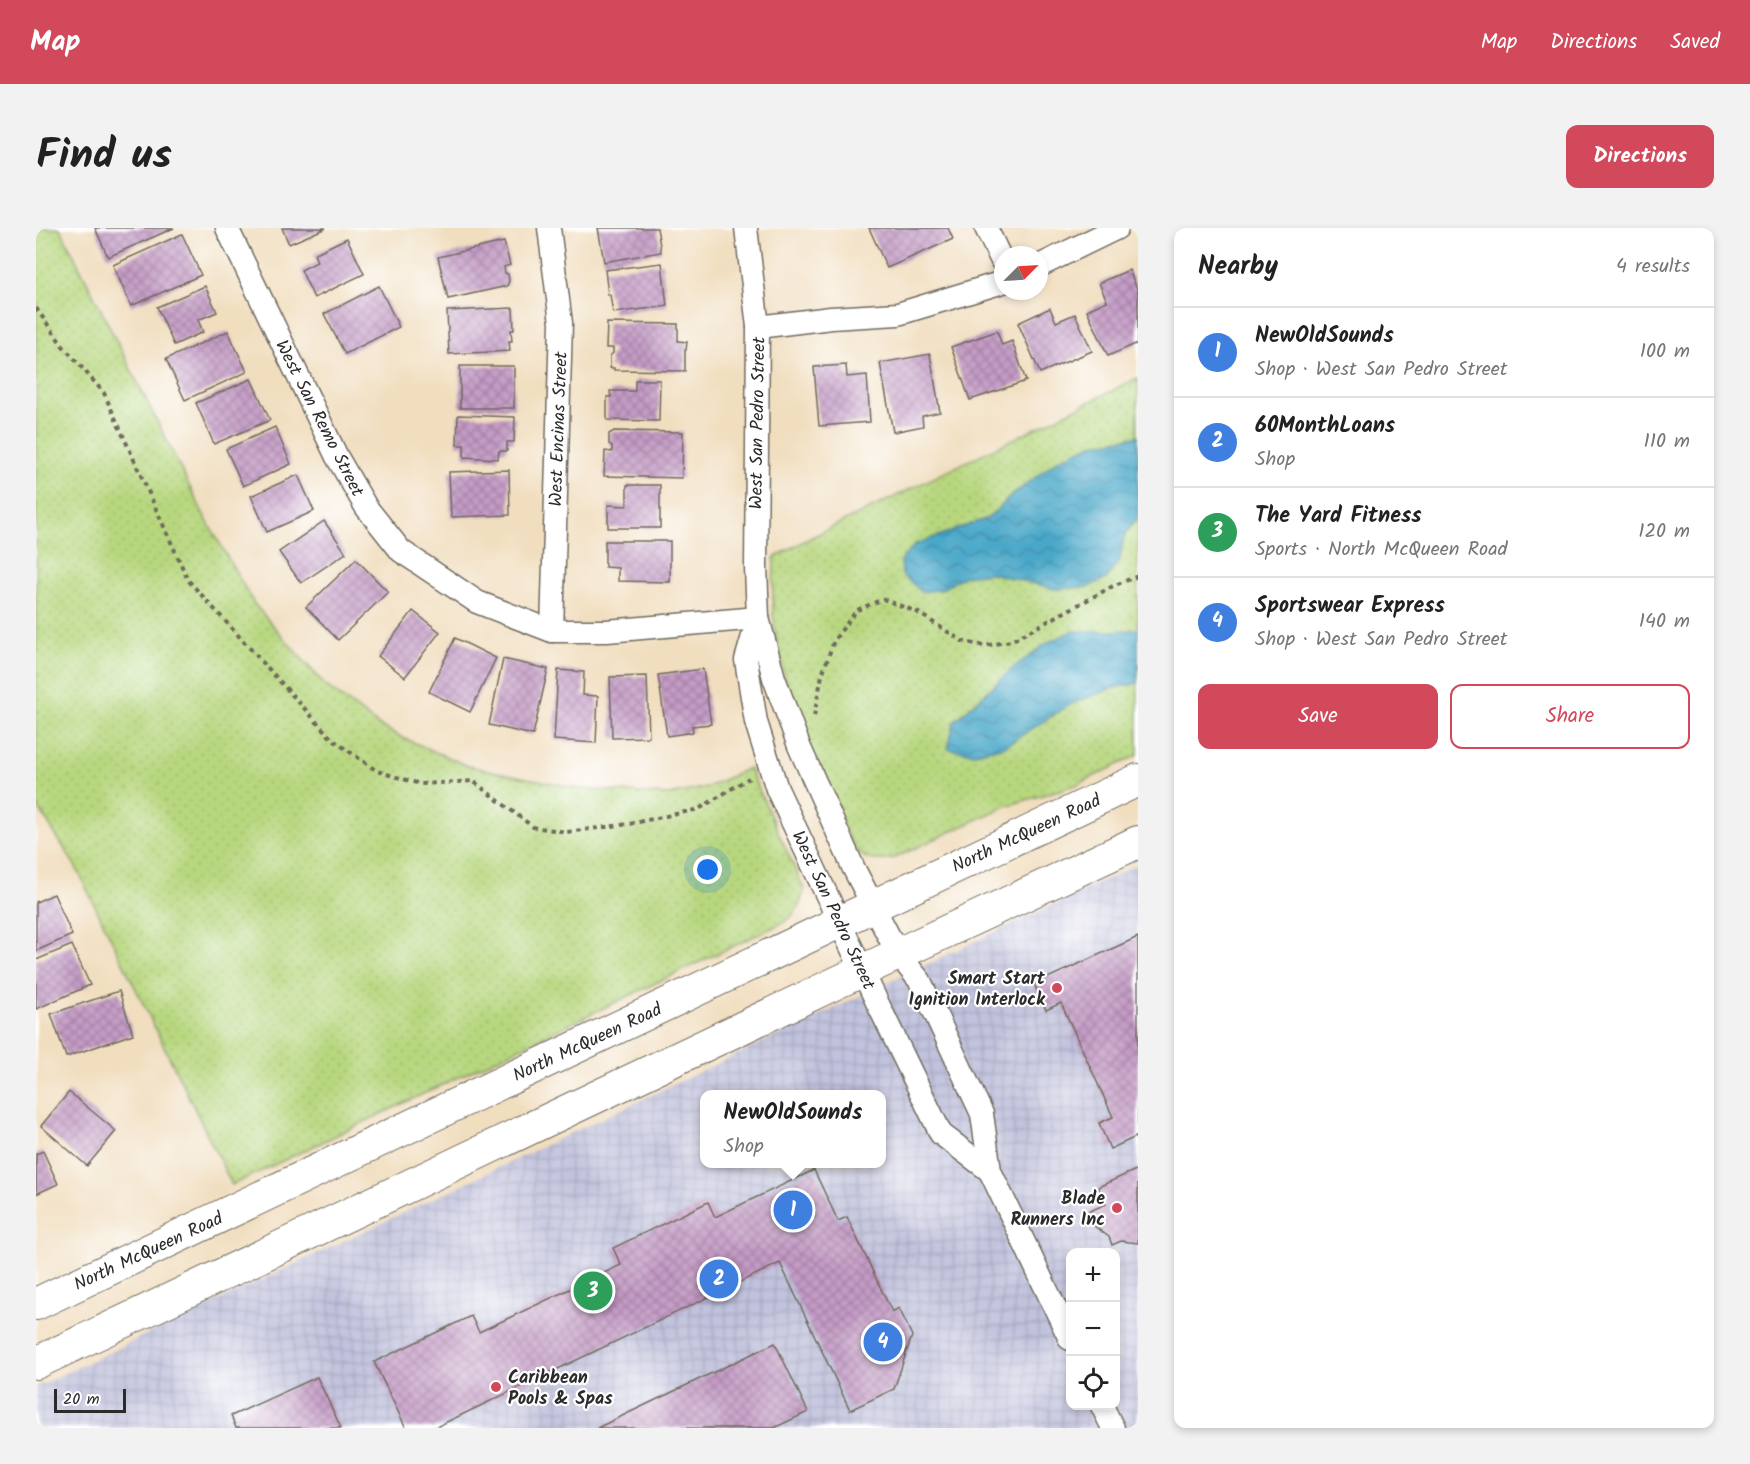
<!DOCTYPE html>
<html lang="en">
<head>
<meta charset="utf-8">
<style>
	:root { --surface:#fff; --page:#f2f2f2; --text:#222; --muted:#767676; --line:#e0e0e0; --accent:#d1495b }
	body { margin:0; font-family:Kalam,sans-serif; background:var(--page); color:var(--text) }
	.controls { position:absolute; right:18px; bottom:18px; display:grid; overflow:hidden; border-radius:12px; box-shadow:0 3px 9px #0003 }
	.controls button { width:54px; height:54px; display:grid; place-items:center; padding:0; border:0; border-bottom:2px solid var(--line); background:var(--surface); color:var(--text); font:30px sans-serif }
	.compass { position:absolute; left:958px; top:18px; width:54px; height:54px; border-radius:50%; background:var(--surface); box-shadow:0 3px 9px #0003; rotate:66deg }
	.scale { position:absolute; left:18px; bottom:15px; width:72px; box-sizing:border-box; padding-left:6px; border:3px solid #2b2b2b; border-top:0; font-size:16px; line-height:21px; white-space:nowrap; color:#2b2b2b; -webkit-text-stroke:4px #fff; paint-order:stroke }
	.you { position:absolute; left:672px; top:642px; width:21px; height:21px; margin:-15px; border:4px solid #fff; border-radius:50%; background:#1a73e8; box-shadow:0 0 0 9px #1a73e833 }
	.badge { display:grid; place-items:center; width:39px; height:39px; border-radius:50%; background:var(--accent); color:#fff; font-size:20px; font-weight:700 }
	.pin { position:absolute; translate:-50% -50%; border:3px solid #fff; box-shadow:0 2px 6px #0006 }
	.popup { position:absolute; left:664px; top:862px; width:186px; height:78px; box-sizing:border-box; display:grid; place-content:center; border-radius:12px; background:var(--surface); filter:drop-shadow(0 2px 4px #0005); font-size:20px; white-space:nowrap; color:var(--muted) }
	.popup b { font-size:22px; color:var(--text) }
	.popup::after { content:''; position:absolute; left:50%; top:100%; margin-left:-12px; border:12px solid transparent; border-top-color:var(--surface) }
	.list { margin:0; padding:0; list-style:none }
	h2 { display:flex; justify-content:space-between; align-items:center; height:78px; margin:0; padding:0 24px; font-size:26px }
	h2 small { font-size:20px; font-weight:400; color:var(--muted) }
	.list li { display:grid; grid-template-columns:39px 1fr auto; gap:18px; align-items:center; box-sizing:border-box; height:90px; padding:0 24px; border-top:2px solid var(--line) }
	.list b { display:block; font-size:22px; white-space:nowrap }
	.list p { margin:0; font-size:20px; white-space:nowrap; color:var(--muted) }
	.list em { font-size:20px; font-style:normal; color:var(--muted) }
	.actions { display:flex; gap:12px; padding:18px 24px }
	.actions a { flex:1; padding:14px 0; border:2px solid var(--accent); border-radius:12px; text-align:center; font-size:21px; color:var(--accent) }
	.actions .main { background:var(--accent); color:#fff }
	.icon { flex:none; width:33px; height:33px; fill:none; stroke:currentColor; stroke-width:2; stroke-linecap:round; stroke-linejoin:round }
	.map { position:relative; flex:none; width:1102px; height:1200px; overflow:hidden; border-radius:12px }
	header { display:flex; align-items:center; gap:36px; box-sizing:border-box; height:84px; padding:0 30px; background:var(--accent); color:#fff }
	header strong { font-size:28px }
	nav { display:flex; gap:33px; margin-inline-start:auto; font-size:21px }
	.intro { display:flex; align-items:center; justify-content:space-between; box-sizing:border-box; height:144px; padding:0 36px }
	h1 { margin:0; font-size:42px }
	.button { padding:15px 27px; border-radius:12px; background:var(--accent); color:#fff; font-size:21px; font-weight:700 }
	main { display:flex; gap:36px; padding:0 36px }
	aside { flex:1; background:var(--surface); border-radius:12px; box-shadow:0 3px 9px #0003 }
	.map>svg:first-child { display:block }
	.industrial { fill:url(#industrial-grid); fill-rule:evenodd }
	.grass { fill:url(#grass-dots); stroke:#718154; stroke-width:1.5 }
	.water { fill:url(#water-waves); stroke:#3a6a7a; stroke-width:1.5 }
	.building { fill:url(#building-cross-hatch) }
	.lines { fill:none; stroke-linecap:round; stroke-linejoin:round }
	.street-casing { stroke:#706a5f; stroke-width:25 }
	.secondary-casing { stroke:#706a5f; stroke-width:34 }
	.path { stroke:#706a5f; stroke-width:4; stroke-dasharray:4.5 4.5; stroke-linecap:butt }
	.street { stroke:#fff; stroke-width:22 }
	.secondary { stroke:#fff; stroke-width:32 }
	.poi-dot { fill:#d1495b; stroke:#fff; stroke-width:2 }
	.labels { text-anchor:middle; stroke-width:4.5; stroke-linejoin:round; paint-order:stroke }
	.street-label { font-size:18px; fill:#2b2b2b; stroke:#fff }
	.poi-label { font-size:18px; font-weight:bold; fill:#2b2b2b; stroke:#fff; text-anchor:end }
</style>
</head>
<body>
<header>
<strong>Map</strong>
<nav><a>Map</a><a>Directions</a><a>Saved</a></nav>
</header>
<div class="intro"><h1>Find us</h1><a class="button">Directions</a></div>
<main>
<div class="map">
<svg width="1102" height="1200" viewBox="0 0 1102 1200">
	<defs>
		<pattern id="industrial-grid" width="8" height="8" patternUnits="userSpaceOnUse" patternTransform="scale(1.5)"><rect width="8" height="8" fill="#c1c2dd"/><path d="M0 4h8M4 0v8" fill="none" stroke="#a6a7be"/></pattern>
		<pattern id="grass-dots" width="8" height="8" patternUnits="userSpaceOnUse" patternTransform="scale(1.5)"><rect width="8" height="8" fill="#b7d77e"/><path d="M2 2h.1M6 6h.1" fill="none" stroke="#9eb96d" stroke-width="1.8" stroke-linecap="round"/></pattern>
		<pattern id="water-waves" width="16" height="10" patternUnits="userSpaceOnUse" patternTransform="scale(1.5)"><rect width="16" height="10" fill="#4aa8c9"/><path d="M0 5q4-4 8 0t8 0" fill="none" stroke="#3e89a3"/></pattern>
		<pattern id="building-cross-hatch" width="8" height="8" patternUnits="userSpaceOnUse" patternTransform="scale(1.5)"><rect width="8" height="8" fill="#c59bc6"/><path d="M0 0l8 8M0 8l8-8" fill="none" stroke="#a07fa1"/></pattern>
	</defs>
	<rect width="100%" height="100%" fill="#fff"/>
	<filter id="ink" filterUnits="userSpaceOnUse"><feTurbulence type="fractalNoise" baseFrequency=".0167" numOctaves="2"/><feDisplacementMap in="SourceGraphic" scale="12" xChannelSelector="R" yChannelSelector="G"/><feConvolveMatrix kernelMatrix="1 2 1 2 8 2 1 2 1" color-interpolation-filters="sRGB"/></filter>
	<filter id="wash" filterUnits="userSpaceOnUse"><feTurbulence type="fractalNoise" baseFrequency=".008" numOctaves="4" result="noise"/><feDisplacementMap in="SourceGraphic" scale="24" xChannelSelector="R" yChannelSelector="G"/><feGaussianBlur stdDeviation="1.35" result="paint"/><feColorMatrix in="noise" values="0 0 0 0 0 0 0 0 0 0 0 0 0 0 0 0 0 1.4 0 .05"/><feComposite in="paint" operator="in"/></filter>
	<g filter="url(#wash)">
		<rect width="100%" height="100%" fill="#f1debf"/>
		<path class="industrial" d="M1102 636V1200H0V1159ZM668 866H846V936H668ZM1034 1024H1080V1178H1034Z"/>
		<g class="grass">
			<path d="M0 0H24L170 291 218 376 289 457 342 497 367 510 432 538 546 561 633 567 672 559 713 540 768 661C765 676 761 685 748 694L196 957 40 639 0 576Z"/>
			<path d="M1102 150V527L1040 557 970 578 856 631C836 634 829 633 816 617 784 545 749 475 738 395 735 374 738 351 738 330L768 313Z"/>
		</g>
		<g class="water">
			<path d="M1102 208V289L1088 308 1084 332 1070 351 1052 359 1018 361 955 345 928 348 906 361 886 364 866 347 865 332 880 316 952 290 976 267 1023 231 1056 216Z"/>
			<path d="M1102 401V455L1075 461 1033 477 969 518 939 525 912 521 918 494 978 439 1013 414 1037 403H1078Z"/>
		</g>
		<g id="blocks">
			<g class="building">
				<path d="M59 0H138L72 29Z"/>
				<path d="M246 0H290L253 16Z"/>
				<path d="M562 0H621L625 24 568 34Z"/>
				<path d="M833 0H912L917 11 851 40Z"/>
				<path d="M146 6 165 47 95 78 77 37Z"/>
				<path d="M311 10 328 46 278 70 265 42 281 34 278 26Z"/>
				<path d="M468 14 474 37 468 39 469 45 472 46 473 53 471 58 412 71 402 29Z"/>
				<path d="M626 35 631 78 577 85 574 67H572L569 42Z"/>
				<path d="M1093 42 1102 63V115L1072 128 1051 82 1071 73 1063 55Z"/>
				<path d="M169 58 181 84 162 92 167 104 138 117 121 79Z"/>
				<path d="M343 58 363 99 309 126 288 86Z"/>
				<path d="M477 80 478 102H475L476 113H473L474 123 413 126 411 83Z"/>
				<path d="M1014 80 1020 94 1039 86 1056 123 1004 145 982 95Z"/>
				<path d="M571 95 642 96V113L651 114 650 122H649V143L578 142V140H574V128L577 125V120H570Z"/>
				<path d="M192 103 211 144 149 172 130 131Z"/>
				<path d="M961 103 966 117 976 113 990 153 934 172 915 119Z"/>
				<path d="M894 126 904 184 886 188 887 198 857 204 844 135Z"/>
				<path d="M810 137 811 149 831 147 834 194 783 198 778 139Z"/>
				<rect x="424" y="138" width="54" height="42"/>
				<path d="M215 151 234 192 178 216 160 175Z"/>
				<path d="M599 152H624L623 193 571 192V169H575L574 163H599Z"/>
				<path d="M422 187 479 189 478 214H471V223H463L462 231 428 229V217H421Z"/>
				<path d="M239 199 255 236 207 258 190 221Z"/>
				<path d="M578 203 647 204 646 250 568 248 569 223 576 224V218L573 216V206Z"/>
				<path d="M473 242 474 287 415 289 413 244Z"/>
				<path d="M262 247 278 283 231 304 215 268Z"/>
				<path d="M591 257H624V300H572V277L591 278Z"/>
				<path d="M288 293 310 325 265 355 243 324Z"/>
				<path d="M569 313H634V354L582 353V340L569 339Z"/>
				<path d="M320 331 352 364 302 412 270 379Z"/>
				<path d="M377 383 404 404 369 449 342 428Z"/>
				<path d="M419 410 460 430 434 484 393 464Z"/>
				<path d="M467 431 512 441 497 507 453 497Z"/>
				<path d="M667 441 675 496 656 498 657 504 631 508 622 447Z"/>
				<path d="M522 442 548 444 547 467 562 468 560 515 518 512Z"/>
				<path d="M611 448 613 509 576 510 574 449Z"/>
				<path d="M18 666 36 707 0 723V674Z"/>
				<path d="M1102 709V908L1074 921 1063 895 1077 889 1025 775 1010 782 998 756Z"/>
				<path d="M36 717 54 757 0 781V732Z"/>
				<path d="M83 763 97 806 30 829 15 786Z"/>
				<path d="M33 864 80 903 51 938 5 898Z"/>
				<path d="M7 923 22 956 0 966V926Z"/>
				<path d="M1102 941V1015L1085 1013 1076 1017 1073 1009 1058 998 1049 985 1070 976 1062 959Z"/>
				<path d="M778 942 802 993 811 989 856 1084 863 1080 876 1108 858 1161 814 1182 744 1035 398 1200H370L338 1134 435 1088 443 1104 585 1037 577 1020 672 974 679 989Z"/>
				<path d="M739 1115 772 1184 738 1200H561Z"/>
				<path d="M281 1149 305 1200H200L195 1188Z"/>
			</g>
		</g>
	</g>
	<g filter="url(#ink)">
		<use href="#blocks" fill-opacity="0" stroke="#706a5f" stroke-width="1.5"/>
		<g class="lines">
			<defs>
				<g id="street">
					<path d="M191 0 301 229 330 279 365 323 441 374 516 403H571L722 390"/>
					<path d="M513 0 525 95 516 403"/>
					<path d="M710 0 722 99 720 339 722 390 738 450 763 518 817 639 862 726 884 753 946 886 954 943 1034 1111"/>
					<path d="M950 0 967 35"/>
					<path d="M1003 38 1081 0"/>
					<path d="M722 99 795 90 862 86 967 54"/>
					<path d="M722 391 710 432 720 494 741 561 841 774 905 906 954 943"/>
					<path d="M1066 1178 1077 1200"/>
				</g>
				<g id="secondary">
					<path d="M0 1076 1102 552"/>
					<path d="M0 1135 800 755 1102 614"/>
				</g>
			</defs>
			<use href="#street" class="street-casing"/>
			<use href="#secondary" class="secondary-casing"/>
			<g class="path">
				<path d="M0 80 27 118 68 165 152 352 297 512 341 543 384 556 437 553 497 599 531 604 593 596 663 581 713 550"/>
				<path d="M778 488 786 447 798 412 821 382 847 371 881 384 926 413 948 418 975 413 1079 357 1102 348"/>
			</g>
			<use href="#street" class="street"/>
			<use href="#secondary" class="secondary"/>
		</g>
	</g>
	<g class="poi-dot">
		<circle cx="1021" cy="760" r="6"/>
		<circle cx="1081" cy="980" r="6"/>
		<circle cx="460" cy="1159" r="6"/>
	</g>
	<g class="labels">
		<g class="street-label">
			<text transform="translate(284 190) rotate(63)" y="6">West San Remo Street</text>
			<text transform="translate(721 195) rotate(-89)" y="6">West San Pedro Street</text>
			<text transform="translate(522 201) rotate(-88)" y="6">West Encinas Street</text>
			<text transform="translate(990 605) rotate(-25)" y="6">North McQueen Road</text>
			<text transform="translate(798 682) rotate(65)" y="6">West San Pedro Street</text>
			<text transform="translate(551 814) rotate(-25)" y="6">North McQueen Road</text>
			<text transform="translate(112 1023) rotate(-25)" y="6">North McQueen Road</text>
		</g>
		<g class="poi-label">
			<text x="1009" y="756">Smart Start<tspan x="1009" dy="21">Ignition Interlock</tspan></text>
			<text x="1069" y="976">Blade<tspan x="1069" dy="21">Runners Inc</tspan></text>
			<text x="472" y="1155" text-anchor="start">Caribbean<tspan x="472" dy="21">Pools &amp; Spas</tspan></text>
		</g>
	</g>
</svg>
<div class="controls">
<button>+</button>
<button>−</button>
<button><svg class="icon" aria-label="locate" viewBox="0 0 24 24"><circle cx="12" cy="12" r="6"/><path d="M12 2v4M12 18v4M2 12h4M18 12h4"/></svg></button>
</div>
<svg class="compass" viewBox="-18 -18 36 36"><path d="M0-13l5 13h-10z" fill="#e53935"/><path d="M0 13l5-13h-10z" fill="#767676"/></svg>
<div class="scale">20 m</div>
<div class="you"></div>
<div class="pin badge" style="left:757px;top:982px;background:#3f7fe0">1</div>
<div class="popup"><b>NewOldSounds</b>Shop</div>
<div class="pin badge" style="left:683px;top:1051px;background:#3f7fe0">2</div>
<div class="pin badge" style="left:557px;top:1063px;background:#2e9e5b">3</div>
<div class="pin badge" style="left:847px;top:1114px;background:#3f7fe0">4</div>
</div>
<aside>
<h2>Nearby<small>4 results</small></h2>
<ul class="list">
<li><span class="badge" style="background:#3f7fe0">1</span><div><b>NewOldSounds</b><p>Shop · West San Pedro Street</p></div><em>100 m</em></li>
<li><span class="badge" style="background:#3f7fe0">2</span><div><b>60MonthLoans</b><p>Shop</p></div><em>110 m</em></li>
<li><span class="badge" style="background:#2e9e5b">3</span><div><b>The Yard Fitness</b><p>Sports · North McQueen Road</p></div><em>120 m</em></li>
<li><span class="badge" style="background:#3f7fe0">4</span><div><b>Sportswear Express</b><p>Shop · West San Pedro Street</p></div><em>140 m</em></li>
</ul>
<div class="actions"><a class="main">Save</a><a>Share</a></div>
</aside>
</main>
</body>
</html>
